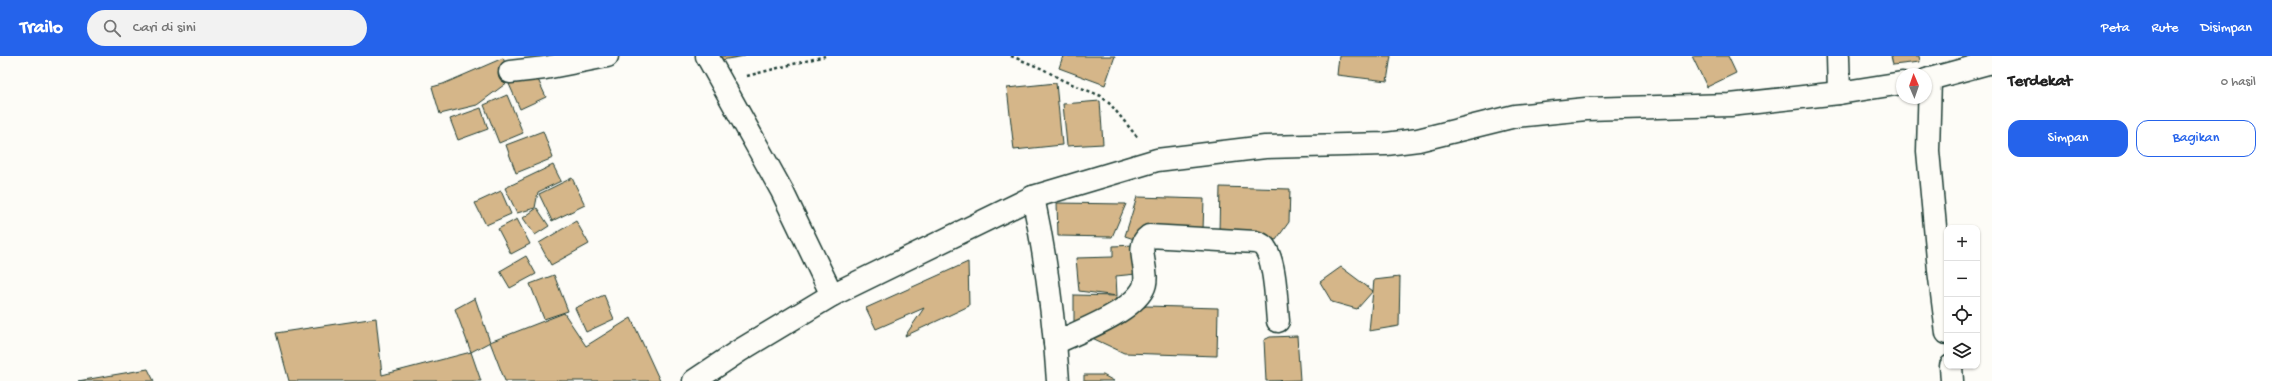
<!DOCTYPE html>
<html lang="id">
<head>
<meta charset="utf-8">
<style>
	:root { --surface:#fff; --page:#f2f2f2; --text:#222; --muted:#767676; --line:#e0e0e0; --accent:#2563eb }
	body { margin:0; font-family:"Gochi Hand",sans-serif; background:var(--page); color:var(--text) }
	.controls { position:absolute; right:12px; bottom:12px; display:grid; overflow:hidden; border-radius:8px; box-shadow:0 1px 3px #0004 }
	.controls button { width:36px; height:36px; display:grid; place-items:center; padding:0; border:0; border-bottom:1px solid var(--line); background:var(--surface); color:var(--text); font:20px sans-serif }
	.compass { position:absolute; left:1896px; top:12px; width:36px; height:36px; border-radius:50%; background:var(--surface); box-shadow:0 1px 3px #0004; rotate:358deg }
	.list { margin:0; padding:0; list-style:none }
	h2 { display:flex; justify-content:space-between; align-items:center; height:52px; margin:0; padding:0 16px; font-size:17px }
	h2 small { font-size:13px; font-weight:400; color:var(--muted) }
	.actions { display:flex; gap:8px; padding:12px 16px }
	.actions a { flex:1; padding:9px 0; border:1px solid var(--accent); border-radius:12px; text-align:center; font-size:14px; color:var(--accent) }
	.actions .main { background:var(--accent); color:#fff }
	.icon { flex:none; width:22px; height:22px; fill:none; stroke:currentColor; stroke-width:2; stroke-linecap:round; stroke-linejoin:round }
	.map { position:relative; flex:none; width:1992px; height:325px; overflow:hidden }
	header { display:flex; align-items:center; gap:24px; box-sizing:border-box; height:56px; padding:0 20px; background:var(--accent); color:#fff }
	header strong { font-size:19px }
	nav { display:flex; gap:22px; margin-inline-start:auto; font-size:14px }
	.search { width:280px; height:36px; background:var(--page); display:flex; align-items:center; gap:10px; box-sizing:border-box; padding:0 14px; border-radius:22px; color:var(--muted); font-size:15px }
	main { display:flex }
	aside { flex:1; background:var(--surface) }
	.map>svg:first-child { display:block }
	.building { fill:#d5b689; stroke:#1f3d34 }
	.lines { fill:none; stroke-linecap:round; stroke-linejoin:round }
	.minor-casing { stroke:#1f3d34; stroke-width:25 }
	.path { stroke:#1f3d34; stroke-width:2.5; stroke-dasharray:3 3; stroke-linecap:butt }
	.minor { stroke:#fdfcf7; stroke-width:22 }
</style>
</head>
<body>
<header>
<strong>Trailo</strong>
<div class="search"><svg class="icon" aria-label="search" viewBox="0 0 24 24"><circle cx="10" cy="10" r="6"/><path d="M15 15l6 6"/></svg>Cari di sini</div>
<nav><a>Peta</a><a>Rute</a><a>Disimpan</a></nav>
</header>
<main>
<div class="map">
<svg width="1992" height="325" viewBox="0 0 1992 325">
	<rect width="100%" height="100%" fill="#fdfcf7"/>
	<filter id="ink" filterUnits="userSpaceOnUse"><feTurbulence type="fractalNoise" baseFrequency=".025" numOctaves="2"/><feDisplacementMap in="SourceGraphic" scale="8" xChannelSelector="R" yChannelSelector="G"/><feConvolveMatrix kernelMatrix="1 2 1 2 8 2 1 2 1" color-interpolation-filters="sRGB"/></filter>
	<g filter="url(#ink)">
		<g class="building">
			<path d="M715 0H745L715 5Z"/>
			<path d="M1063 0H1115L1105 29 1059 12Z"/>
			<path d="M1339 0H1391L1387 25 1337 19Z"/>
			<path d="M1692 0H1728L1736 17 1707 31Z"/>
			<path d="M1891 0H1919L1920 6 1893 9Z"/>
			<path d="M503 2 512 23 477 49 440 58 432 31 443 28Z"/>
			<path d="M535 17 546 41 520 53 509 28Z"/>
			<path d="M1056 27 1062 89 1014 94 1007 32Z"/>
			<path d="M507 39 523 77 499 87 484 49Z"/>
			<path d="M1100 45 1103 88 1067 90 1063 48Z"/>
			<path d="M481 52 488 73 458 84 450 63Z"/>
			<path d="M543 75 553 102 516 117 506 89Z"/>
			<path d="M553 109 561 125 538 136 535 152 517 157 505 132Z"/>
			<path d="M572 122 585 149 552 165 539 138Z"/>
			<path d="M1220 131 1290 133 1289 166 1276 184 1247 177 1219 176Z"/>
			<path d="M501 135 511 158 486 169 475 147Z"/>
			<path d="M1137 141 1204 143 1203 174 1134 183 1125 180Z"/>
			<path d="M1057 147 1126 148 1112 181 1058 180Z"/>
			<path d="M537 152 549 170 535 179 523 162Z"/>
			<path d="M517 163 530 188 511 198 498 173Z"/>
			<path d="M576 165 589 188 551 209 539 187Z"/>
			<path d="M1134 189 1136 218 1116 220 1117 240 1079 235 1076 202 1113 201V190Z"/>
			<path d="M526 200 536 218 510 232 500 215Z"/>
			<path d="M968 206 969 250 905 280 924 252 876 273 866 252Z"/>
			<path d="M1341 211 1373 235 1357 253 1332 246 1320 226Z"/>
			<path d="M554 219 568 255 544 263 530 228Z"/>
			<path d="M1400 221 1399 270 1369 275 1374 224Z"/>
			<path d="M604 239 614 263 586 276 575 252Z"/>
			<path d="M1074 239 1117 240 1113 249 1074 270Z"/>
			<path d="M475 242 490 286 471 296 455 253Z"/>
			<path d="M1146 250 1218 252 1217 300 1124 297 1090 281Z"/>
			<path d="M564 257 586 290 631 262 660 325H505L490 286Z"/>
			<path d="M376 262 382 319 471 296 481 325H289L276 277Z"/>
			<path d="M1297 280 1300 324 1266 325 1264 284 1270 281Z"/>
			<path d="M148 313 154 325H78Z"/>
			<path d="M1084 319H1103L1114 325H1084Z"/>
		</g>
		<g class="lines">
			<defs>
				<g id="minor">
					<path d="M707 0 782 135 832 239"/>
					<path d="M1838 0 1839 37"/>
					<path d="M510 16 545 12 607 0"/>
					<path d="M1930 23 1928 95 1939 214 1947 277"/>
					<path d="M1926 24 1992 6"/>
					<path d="M1033 141C1046 202 1054 263 1058 325"/>
					<path d="M1055 287C1080 275 1130 257 1143 233 1152 217 1133 191 1149 180L1255 186C1258 187 1263 188 1265 192 1276 207 1276 247 1278 265"/>
					<path d="M1951 310 1952 325"/>
					<path d="M694 325 739 295 832 239 1033 141 1157 104 1265 91 1386 88 1418 84 1515 60 1586 53 1730 49 1839 37 1902 27"/>
				</g>
			</defs>
			<use href="#minor" class="minor-casing"/>
			<g class="path">
				<path d="M1011 0 1043 13 1062 24 1101 40 1111 49 1138 82"/>
				<path d="M747 20 825 0"/>
			</g>
			<use href="#minor" class="minor"/>
		</g>
	</g>
</svg>
<div class="controls">
<button>+</button>
<button>−</button>
<button><svg class="icon" aria-label="locate" viewBox="0 0 24 24"><circle cx="12" cy="12" r="6"/><path d="M12 2v4M12 18v4M2 12h4M18 12h4"/></svg></button>
<button><svg class="icon" aria-label="layers" viewBox="0 0 24 24"><path d="M12 4l9 5-9 5-9-5zM3 14l9 5 9-5"/></svg></button>
</div>
<svg class="compass" viewBox="-18 -18 36 36"><path d="M0-13l5 13h-10z" fill="#e53935"/><path d="M0 13l5-13h-10z" fill="#767676"/></svg>
</div>
<aside>
<h2>Terdekat<small>0 hasil</small></h2>
<ul class="list">
</ul>
<div class="actions"><a class="main">Simpan</a><a>Bagikan</a></div>
</aside>
</main>
</body>
</html>
